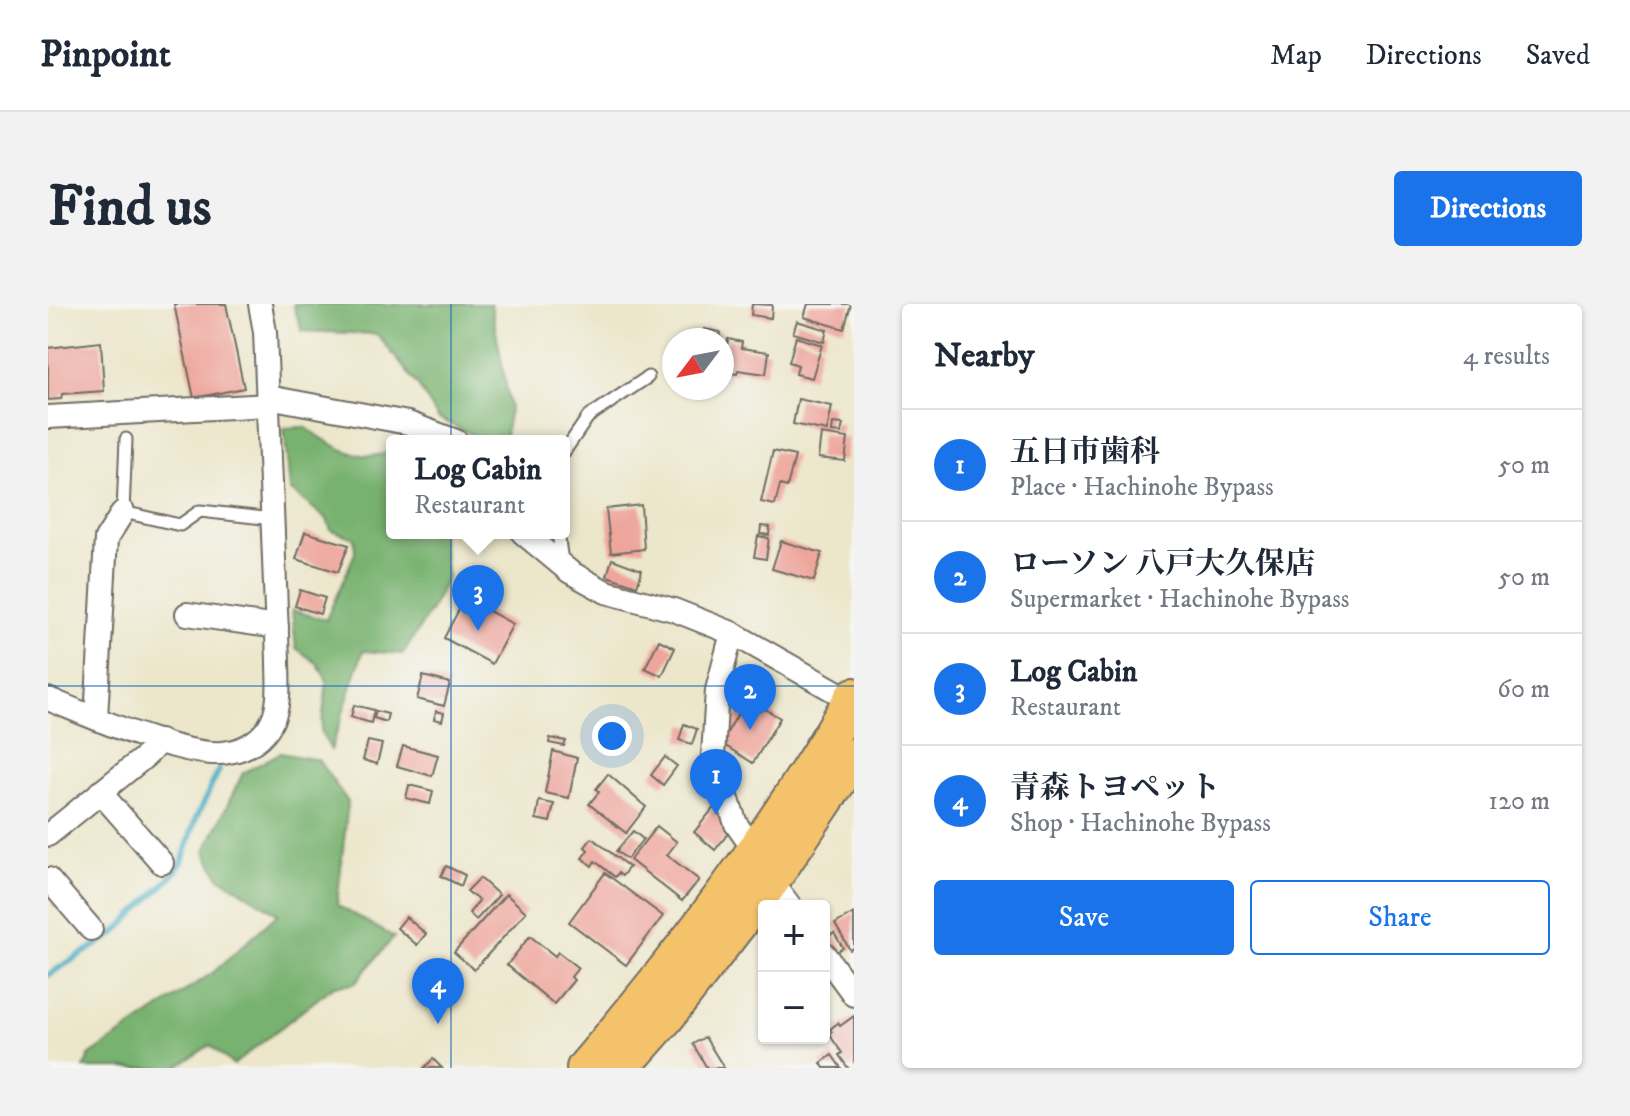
<!DOCTYPE html>
<html lang="en">
<head>
<meta charset="utf-8">
<style>
	:root { --surface:#fff; --page:#f2f2f3; --text:#1f2937; --muted:#747a83; --line:#e0e1e3; --accent:#1a73e8 }
	body { margin:0; font-family:"IM FELL DW Pica","Noto Serif JP",serif; background:var(--page); color:var(--text) }
	.controls { position:absolute; right:24px; bottom:24px; display:grid; overflow:hidden; border-radius:8px; box-shadow:0 2px 6px #0004 }
	.controls button { width:72px; height:72px; display:grid; place-items:center; padding:0; border:0; border-bottom:2px solid var(--line); background:var(--surface); color:var(--text); font:40px sans-serif }
	.compass { position:absolute; left:614px; top:24px; width:72px; height:72px; border-radius:50%; background:var(--surface); box-shadow:0 2px 6px #0004; rotate:238deg }
	.you { position:absolute; left:564px; top:432px; width:28px; height:28px; margin:-20px; border:6px solid #fff; border-radius:50%; background:#1a73e8; box-shadow:0 0 0 12px #1a73e833 }
	.badge { display:grid; place-items:center; width:52px; height:52px; border-radius:50%; background:var(--accent); color:#fff; font-size:26px; font-weight:700 }
	.pin { position:absolute; translate:-50% -66px; filter:drop-shadow(0 2px 4px #0008) }
	.pin::after { content:''; position:absolute; top:42px; width:28px; height:24px; background:inherit; clip-path:polygon(0 0,100% 0,50% 100%) }
	.popup { position:absolute; left:338px; top:131px; width:184px; height:104px; box-sizing:border-box; display:grid; place-content:center; border-radius:8px; background:var(--surface); filter:drop-shadow(0 2px 6px #0005); font-size:26px; white-space:nowrap; color:var(--muted) }
	.popup b { font-size:30px; color:var(--text) }
	.popup::after { content:''; position:absolute; left:50%; top:100%; margin-left:-16px; border:16px solid transparent; border-top-color:var(--surface) }
	.list { margin:0; padding:0; list-style:none }
	h2 { display:flex; justify-content:space-between; align-items:center; height:104px; margin:0; padding:0 32px; font-size:34px }
	h2 small { font-size:26px; font-weight:400; color:var(--muted) }
	.list li { display:grid; grid-template-columns:52px 1fr auto; gap:24px; align-items:center; box-sizing:border-box; height:112px; padding:0 32px; border-top:2px solid var(--line) }
	.list b { display:block; font-size:30px; white-space:nowrap }
	.list p { margin:0; font-size:26px; white-space:nowrap; color:var(--muted) }
	.list em { font-size:26px; font-style:normal; color:var(--muted) }
	.actions { display:flex; gap:16px; padding:24px 32px }
	.actions a { flex:1; padding:18px 0; border:2px solid var(--accent); border-radius:8px; text-align:center; font-size:28px; color:var(--accent) }
	.actions .main { background:var(--accent); color:#fff }
	.map { position:relative; flex:none; width:806px; height:764px; overflow:hidden; border-radius:8px }
	header { display:flex; align-items:center; gap:48px; box-sizing:border-box; height:112px; padding:0 40px; background:var(--surface); border-bottom:2px solid var(--line) }
	header strong { font-size:38px }
	nav { display:flex; gap:44px; margin-inline-start:auto; font-size:28px }
	.intro { display:flex; align-items:center; justify-content:space-between; box-sizing:border-box; height:192px; padding:0 48px }
	h1 { margin:0; font-size:56px }
	.button { padding:20px 36px; border-radius:8px; background:var(--accent); color:#fff; font-size:28px; font-weight:700 }
	main { display:flex; gap:48px; padding:0 48px }
	aside { flex:1; background:var(--surface); border-radius:8px; box-shadow:0 2px 6px #0004 }
	.map>svg:first-child { display:block }
	.forest { fill:#78b270; stroke:#526e4e; stroke-width:2 }
	.lines { fill:none; stroke-linecap:round; stroke-linejoin:round }
	.stream { stroke:#42abc2; stroke-width:6 }
	.building { fill:#eea69c }
	.service-casing { stroke:#6f6c63; stroke-width:15 }
	.minor-casing { stroke:#6f6c63; stroke-width:26 }
	.trunk-casing { stroke:#6f6c63; stroke-width:40 }
	.service { stroke:#fff; stroke-width:11 }
	.minor { stroke:#fff; stroke-width:22 }
	.trunk { stroke:#f4c26a; stroke-width:36 }
	.grid { fill:none; stroke:#1f6fb2; stroke-width:2; stroke-opacity:0.55 }
</style>
</head>
<body>
<header>
<strong>Pinpoint</strong>
<nav><a>Map</a><a>Directions</a><a>Saved</a></nav>
</header>
<div class="intro"><h1>Find us</h1><a class="button">Directions</a></div>
<main>
<div class="map">
<svg width="806" height="764" viewBox="0 0 806 764">
	<rect width="100%" height="100%" fill="#f6f6f2"/>
	<filter id="ink" filterUnits="userSpaceOnUse"><feTurbulence type="fractalNoise" baseFrequency=".0125" numOctaves="2"/><feDisplacementMap in="SourceGraphic" scale="16" xChannelSelector="R" yChannelSelector="G"/><feConvolveMatrix kernelMatrix="1 2 1 2 8 2 1 2 1" color-interpolation-filters="sRGB"/></filter>
	<filter id="wash" filterUnits="userSpaceOnUse"><feTurbulence type="fractalNoise" baseFrequency=".006" numOctaves="4" result="noise"/><feDisplacementMap in="SourceGraphic" scale="32" xChannelSelector="R" yChannelSelector="G"/><feGaussianBlur stdDeviation="1.8" result="paint"/><feColorMatrix in="noise" values="0 0 0 0 0 0 0 0 0 0 0 0 0 0 0 0 0 1.4 0 .05"/><feComposite in="paint" operator="in"/></filter>
	<g filter="url(#wash)">
		<rect width="100%" height="100%" fill="#ece6ca"/>
		<g class="forest">
			<path d="M245 0H443L462 103 457 133 433 135 390 114 371 83 329 30 254 27Z"/>
			<path d="M257 123C283 141 312 161 344 147V229H393L399 273 383 306 355 350 315 347 283 446 273 428 279 377 270 360 248 344 244 306 278 316 307 249 306 234 283 226 279 215 242 186 236 124Z"/>
			<path d="M232 449 270 456 300 498 289 601 346 633 306 680 286 682 185 761 162 741 127 764H36L41 752 167 667 230 610 171 573 157 547 195 469Z"/>
		</g>
		<g class="lines">
			<path class="stream" d="M0 671 66 630 124 572 134 558 148 514 171 466"/>
		</g>
		<g id="blocks">
			<g class="building">
				<path d="M126 0H178L196 84 146 94Z"/>
				<path d="M704 0 724 1 723 14 703 11Z"/>
				<path d="M760 0H803L796 25 756 13Z"/>
				<path d="M749 17 779 26 776 38 745 29Z"/>
				<path d="M656 25 672 28 671 36H654Z"/>
				<path d="M748 33 774 41 764 74 748 70 750 61 741 58Z"/>
				<path d="M680 35 694 38 693 44 721 48 718 70 690 66 689 70 675 68Z"/>
				<path d="M53 38 56 87 14 90 13 95 0 96V44Z"/>
				<path d="M750 95 784 102 779 127 745 120Z"/>
				<path d="M785 119 795 120 793 129 784 128Z"/>
				<path d="M773 130 800 134 797 157 770 154Z"/>
				<path d="M725 147 747 152 739 183 732 181 727 201 713 198Z"/>
				<path d="M593 201 596 245 563 249 558 205Z"/>
				<path d="M713 222 722 223 721 231 712 230Z"/>
				<path d="M257 228 301 241 290 268 248 255Z"/>
				<path d="M710 232 721 234 718 255 706 253Z"/>
				<path d="M733 237 774 249 766 277 724 265Z"/>
				<path d="M564 255 594 266 589 282 559 272Z"/>
				<path d="M252 286 277 294 272 310 247 302Z"/>
				<path d="M417 294 465 320 444 360 396 334Z"/>
				<path d="M611 336 627 344 614 372 597 364Z"/>
				<path d="M375 372 402 379 396 402 369 395Z"/>
				<path d="M699 394 732 414 705 459 673 439Z"/>
				<path d="M306 401 326 406 323 419 303 413Z"/>
				<path d="M328 407 340 410 338 418 326 414Z"/>
				<path d="M388 407 396 409 394 417 386 415Z"/>
				<path d="M636 420 649 425 644 440 631 436Z"/>
				<path d="M502 434 518 437 516 442 501 439Z"/>
				<path d="M320 437 334 440 329 460 315 456Z"/>
				<path d="M355 442 390 451 384 472 349 462Z"/>
				<path d="M505 447 529 454 521 494 497 489Z"/>
				<path d="M617 453 629 462 615 481 603 471Z"/>
				<path d="M560 470 598 503 578 529 541 500 551 488 548 485Z"/>
				<path d="M361 481 385 487 382 500 358 494Z"/>
				<path d="M672 496 682 527 667 546 646 528Z"/>
				<path d="M491 497 506 500 502 518 488 515Z"/>
				<path d="M609 522 629 538 619 551 651 576 634 597 582 556Z"/>
				<path d="M585 527 595 535 579 555 568 547Z"/>
				<path d="M544 534 581 563 574 572 570 569 567 573 547 557 544 562 534 554 540 546 537 543Z"/>
				<path d="M398 562 417 571 413 582 393 572Z"/>
				<path d="M557 569 615 612 578 661 521 618Z"/>
				<path d="M432 574 451 591 428 616 421 609 431 597 419 587Z"/>
				<path d="M458 590 478 608 426 666 406 648Z"/>
				<path d="M806 609V644L802 646 787 620Z"/>
				<path d="M358 613 378 630 369 641 349 624Z"/>
				<path d="M786 629 795 644 786 649 777 634Z"/>
				<path d="M482 632 507 652 510 648 530 664 523 673 526 676 506 700 459 661Z"/>
				<path d="M806 712V764H800L791 751 794 749 781 730 784 728 782 725 790 719 792 722Z"/>
				<path d="M657 733 676 764H659L645 740Z"/>
				<path d="M784 751 793 764H776L773 759Z"/>
				<path d="M385 755 394 764H376Z"/>
			</g>
		</g>
	</g>
	<g filter="url(#ink)">
		<use href="#blocks" fill-opacity="0" stroke="#6f6c63" stroke-width="2"/>
		<g class="lines">
			<defs>
				<g id="service">
					<path d="M78 135 75 208 132 221 152 207 225 215"/>
					<path d="M516 148 540 113 600 73"/>
					<path d="M510 229 514 258"/>
				</g>
				<g id="minor">
					<path d="M220 93 360 119 408 137"/>
					<path d="M0 113 220 101"/>
					<path d="M475 229 522 268 558 288 626 306 684 329 806 398"/>
					<path d="M139 310 229 323"/>
					<path d="M684 329 669 386 665 452 688 520 706 546"/>
					<path d="M0 395C40 411 141 457 181 448 199 445 216 434 224 417 233 399 230 376 230 356L217 28 212 0"/>
					<path d="M48 414 58 235 75 208"/>
					<path d="M52 488 114 559"/>
					<path d="M0 531 99 451 112 437"/>
					<path d="M0 575 43 625"/>
					<path d="M723 577 742 602"/>
					<path d="M776 650 806 691"/>
				</g>
				<g id="trunk">
					<path d="M537 764C634 651 732 521 806 392"/>
					<path d="M573 764 618 713 723 577 806 453"/>
				</g>
			</defs>
			<use href="#service" class="service-casing"/>
			<use href="#minor" class="minor-casing"/>
			<use href="#trunk" class="trunk-casing"/>
			<use href="#service" class="service"/>
			<use href="#minor" class="minor"/>
			<use href="#trunk" class="trunk"/>
		</g>
	</g>
	<path class="grid" d="M403 0V764M0 382H806"/>
</svg>
<div class="controls">
<button>+</button>
<button>−</button>
</div>
<svg class="compass" viewBox="-18 -18 36 36"><path d="M0-13l5 13h-10z" fill="#e53935"/><path d="M0 13l5-13h-10z" fill="#747a83"/></svg>
<div class="you"></div>
<div class="pin badge" style="left:668px;top:511px">1</div>
<div class="pin badge" style="left:702px;top:426px">2</div>
<div class="pin badge" style="left:430px;top:327px">3</div>
<div class="popup"><b>Log Cabin</b>Restaurant</div>
<div class="pin badge" style="left:390px;top:720px">4</div>
</div>
<aside>
<h2>Nearby<small>4 results</small></h2>
<ul class="list">
<li><span class="badge">1</span><div><b>五日市歯科</b><p>Place · Hachinohe Bypass</p></div><em>50 m</em></li>
<li><span class="badge">2</span><div><b>ローソン 八戸大久保店</b><p>Supermarket · Hachinohe Bypass</p></div><em>50 m</em></li>
<li><span class="badge">3</span><div><b>Log Cabin</b><p>Restaurant</p></div><em>60 m</em></li>
<li><span class="badge">4</span><div><b>青森トヨペット</b><p>Shop · Hachinohe Bypass</p></div><em>120 m</em></li>
</ul>
<div class="actions"><a class="main">Save</a><a>Share</a></div>
</aside>
</main>
</body>
</html>
